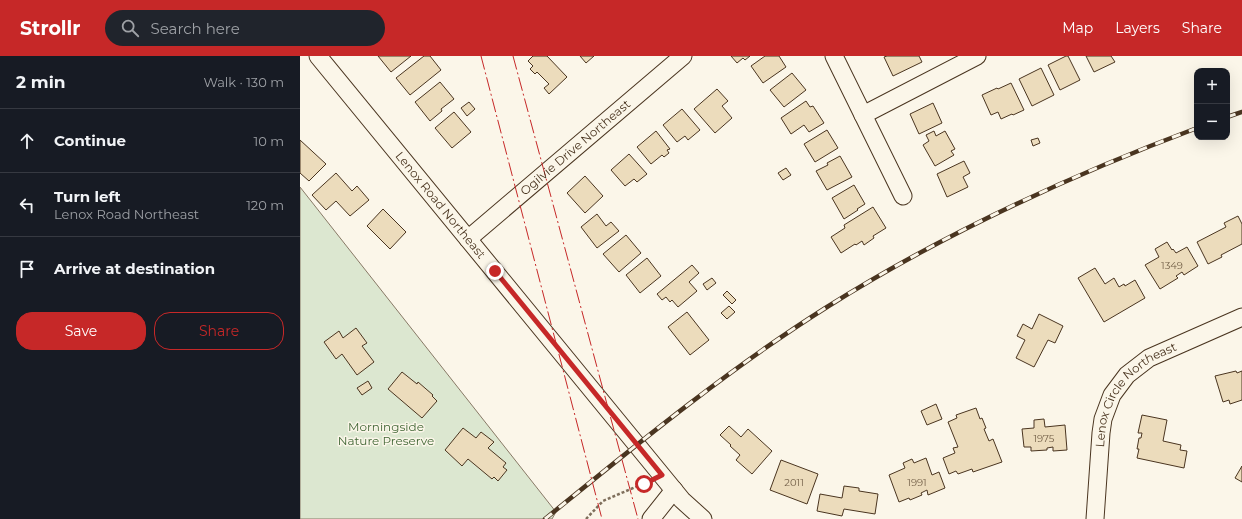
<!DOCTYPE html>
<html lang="en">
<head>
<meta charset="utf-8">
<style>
	:root { --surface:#171b24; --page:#20242c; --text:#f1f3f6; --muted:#9ea1a6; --line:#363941; --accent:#c62828 }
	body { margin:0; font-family:Montserrat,sans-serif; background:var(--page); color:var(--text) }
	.controls { position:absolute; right:12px; top:12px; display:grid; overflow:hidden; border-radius:8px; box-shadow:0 4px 16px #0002 }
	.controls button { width:36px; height:36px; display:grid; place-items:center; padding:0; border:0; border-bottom:1px solid var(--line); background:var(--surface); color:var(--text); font:20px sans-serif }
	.stop { position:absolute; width:12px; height:12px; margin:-9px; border:3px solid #c62828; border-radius:50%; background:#fff }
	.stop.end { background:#c62828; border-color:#fff; box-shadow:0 1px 4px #0008 }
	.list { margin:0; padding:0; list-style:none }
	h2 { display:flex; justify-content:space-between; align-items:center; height:52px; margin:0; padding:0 16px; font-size:17px }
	h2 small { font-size:13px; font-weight:400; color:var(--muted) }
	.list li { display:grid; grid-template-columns:26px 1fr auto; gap:12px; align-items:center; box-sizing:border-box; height:64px; padding:0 16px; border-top:1px solid var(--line) }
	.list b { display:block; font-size:15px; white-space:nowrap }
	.list p { margin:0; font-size:13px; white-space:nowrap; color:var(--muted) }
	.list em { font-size:13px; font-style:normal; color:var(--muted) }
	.actions { display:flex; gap:8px; padding:12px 16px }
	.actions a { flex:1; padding:9px 0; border:1px solid var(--accent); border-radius:16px; text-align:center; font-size:14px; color:var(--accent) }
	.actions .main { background:var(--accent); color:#fff }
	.icon { flex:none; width:22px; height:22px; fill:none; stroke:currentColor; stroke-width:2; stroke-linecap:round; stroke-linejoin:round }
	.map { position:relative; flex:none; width:942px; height:463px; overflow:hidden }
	header { display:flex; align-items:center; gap:24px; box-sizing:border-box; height:56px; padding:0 20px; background:var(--accent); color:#fff }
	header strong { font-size:19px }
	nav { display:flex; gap:22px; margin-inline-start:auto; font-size:14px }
	.search { width:280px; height:36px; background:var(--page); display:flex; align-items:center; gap:10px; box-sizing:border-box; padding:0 14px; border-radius:22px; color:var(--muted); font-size:15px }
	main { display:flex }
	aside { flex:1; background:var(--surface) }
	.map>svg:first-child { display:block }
	.green { fill:#dce7d0; stroke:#887966 }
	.building { fill:#ecdcbc; stroke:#4a3520 }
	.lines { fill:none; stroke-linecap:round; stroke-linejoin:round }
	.minor-casing { stroke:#4a3520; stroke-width:19 }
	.path { stroke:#7f6f5c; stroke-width:2.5; stroke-dasharray:3 2; stroke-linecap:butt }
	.minor { stroke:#fbf6e9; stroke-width:17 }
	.rail-casing { stroke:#4a3520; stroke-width:4.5 }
	.rail { stroke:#fbf6e9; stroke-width:3; stroke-dasharray:9; stroke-linecap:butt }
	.power { stroke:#c62828; stroke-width:1; stroke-dasharray:14 3 2 3; stroke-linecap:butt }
	.route { stroke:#c62828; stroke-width:5 }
	.labels { text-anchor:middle; stroke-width:3; stroke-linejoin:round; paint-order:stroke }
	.number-label { font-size:10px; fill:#725f47 }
	.street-label { font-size:12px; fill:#4a3520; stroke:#fbf6e9 }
	.park-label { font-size:12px; fill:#436837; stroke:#fbf6e9 }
</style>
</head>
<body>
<header>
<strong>Strollr</strong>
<div class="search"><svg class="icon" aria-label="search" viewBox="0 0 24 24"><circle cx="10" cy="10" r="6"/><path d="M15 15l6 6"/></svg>Search here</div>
<nav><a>Map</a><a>Layers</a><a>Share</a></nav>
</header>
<main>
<aside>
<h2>2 min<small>Walk · 130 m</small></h2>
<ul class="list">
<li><svg class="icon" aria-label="ahead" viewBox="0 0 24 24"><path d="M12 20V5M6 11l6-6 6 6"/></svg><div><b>Continue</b></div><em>10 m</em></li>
<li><svg class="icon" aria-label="left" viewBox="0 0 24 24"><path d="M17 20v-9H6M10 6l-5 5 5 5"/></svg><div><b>Turn left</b><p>Lenox Road Northeast</p></div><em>120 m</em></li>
<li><svg class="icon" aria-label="arrive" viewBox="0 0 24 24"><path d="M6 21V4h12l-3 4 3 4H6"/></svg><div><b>Arrive at destination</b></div></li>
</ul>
<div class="actions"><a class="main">Save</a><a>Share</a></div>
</aside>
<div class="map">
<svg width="942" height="463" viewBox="0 0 942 463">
	<rect width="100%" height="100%" fill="#fbf6e9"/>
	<path class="green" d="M0 131 256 456 252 463H0Z"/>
	<g class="building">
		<path d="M78 0H111L91 16Z"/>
		<path d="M124 0H130L141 14 110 39 96 22Z"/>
		<path d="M233 0H247L267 21 249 38 244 32 249 28 237 16 235 18 230 13 233 10 228 5Z"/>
		<path d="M280 0H294L286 7Z"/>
		<path d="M431 0H450L445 4 443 2 437 7Z"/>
		<path d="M465 0H479L486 11 463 27 451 10Z"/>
		<path d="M587 0H619L622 6 593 20 584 1Z"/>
		<path d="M766 0H768L780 24 760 34 748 9Z"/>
		<path d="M786 0H811L815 6 794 16Z"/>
		<path d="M741 12 754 39 732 50 719 23Z"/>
		<path d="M492 17 506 34 484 51 470 34Z"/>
		<path d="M140 26 154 43 141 53 142 55 130 65 115 46Z"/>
		<path d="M711 27 724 54 713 59 712 58 701 63 698 56 691 59 682 39 697 32 698 33Z"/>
		<path d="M417 33 428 45 422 50 432 62 415 77 394 53Z"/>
		<path d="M506 45 510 51 513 50 524 67 509 76 504 69 491 78 481 62Z"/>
		<path d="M169 46 175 53 167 60 161 52Z"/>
		<path d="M633 47 642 67 619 78 610 58Z"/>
		<path d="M382 53 400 74 388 84 385 80 377 86 363 69Z"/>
		<path d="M154 56 171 76 152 92 135 72Z"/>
		<path d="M527 74 538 92 515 106 504 88Z"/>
		<path d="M356 75 370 93 367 94 369 97 364 101 362 99 351 108 337 91Z"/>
		<path d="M634 75 636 80 645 75 655 93 651 95 654 99 635 110 623 89 629 85 626 79Z"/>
		<path d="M738 82 740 87 733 90 731 84Z"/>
		<path d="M0 84 26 108 9 125 0 117Z"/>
		<path d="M329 98 347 118 337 126 334 123 325 130 311 114Z"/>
		<path d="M540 100 552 121 527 134 516 115 528 109 527 107Z"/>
		<path d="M664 105 670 117 663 121 668 131 647 141 637 118Z"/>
		<path d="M486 112 491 119 483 124 478 117Z"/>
		<path d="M36 117 52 135 57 130 69 144 50 160 36 145 26 154 12 139Z"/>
		<path d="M285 120 303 140 285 157 267 137Z"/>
		<path d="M554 129 565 148 557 153 558 154 544 163 532 142Z"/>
		<path d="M573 151 586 172 573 180 574 182 564 189 562 185 556 189 555 188 541 197 531 181 545 172 544 169Z"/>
		<path d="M83 153 106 176 90 193 67 170Z"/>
		<path d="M297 158 306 170 311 166 319 175 297 192 281 171Z"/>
		<path d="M938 160 942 168V188L921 199 922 201 908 208 897 186 926 171 924 167Z"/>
		<path d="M326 179 341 197 319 216 303 198Z"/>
		<path d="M867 186 872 194 873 193 876 197 887 191 898 210 884 219 882 216 876 220 878 222 860 233 845 209 859 201 855 193Z"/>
		<path d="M347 202 361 220 340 237 326 219Z"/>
		<path d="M392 209 399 217 389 226 397 235 378 251 372 244 370 246 366 241 362 244 357 238Z"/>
		<path d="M795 212 805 228 814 222 819 231 824 228 825 230 835 224 845 242 804 266 778 222Z"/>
		<path d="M412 222 416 227 407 234 403 228Z"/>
		<path d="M427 235 436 244 432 248 423 239Z"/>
		<path d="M429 250 435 256 427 263 421 257Z"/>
		<path d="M387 256 409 284 390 299 368 271Z"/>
		<path d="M739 258 763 270 755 287 748 284 734 311 716 302 725 284 717 280 723 268 732 273Z"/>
		<path d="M56 272 67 287 62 290 74 306 57 319 42 298 36 303 24 286 39 275 43 282Z"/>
		<path d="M936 315 937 317 942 315V344L930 348 929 344 923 346 915 320Z"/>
		<path d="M102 316 117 328 118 326 133 339 132 340 137 345 122 362 88 333Z"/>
		<path d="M68 325 72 332 62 339 57 332Z"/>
		<path d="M636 348 642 363 627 369 621 355Z"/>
		<path d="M676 352 680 363 682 362 686 372 684 373 689 385 693 383 702 406 673 416 672 413 658 418 656 415 649 418 643 402 655 397 653 392 658 391 648 366 657 362 656 359Z"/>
		<path d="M842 359 867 364 863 385 881 389 880 394 887 395 884 412 837 402 839 393H837L839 382H841L842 377H838Z"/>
		<path d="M744 363 745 371 765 369 767 394 753 395V391L747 392V394L731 395V391H724L722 373 734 372V364Z"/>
		<path d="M429 370 441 381 448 373 472 395 452 418 436 404 440 399 430 390 431 389 420 379Z"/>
		<path d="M163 372 176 382 181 376 194 386 188 392 206 407 203 411 207 414 198 425 194 421 192 423 168 403 162 410 145 394Z"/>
		<path d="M626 402 632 419 639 416 645 432 628 439 627 434 621 437 622 439 610 444 609 442 599 446 589 419 605 412 603 407 612 403 614 407Z"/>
		<path d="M481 404 518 418 507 448 470 434Z"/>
		<path d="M942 410V426L935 422Z"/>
		<path d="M544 430 559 432V435L578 438 575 458 544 453 542 460 517 455 520 438 542 442Z"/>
	</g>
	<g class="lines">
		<defs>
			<g id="minor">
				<path id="s1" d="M18 0 382 444 403 463"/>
				<path d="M534 0 603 140"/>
				<path d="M563 59 677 0"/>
				<path id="s2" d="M168 183 383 0"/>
				<path d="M351 463 374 434"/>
				<path id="s3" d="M795 463 801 377 803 363 812 339 827 319 849 302 942 261"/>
			</g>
		</defs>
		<use href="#minor" class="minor-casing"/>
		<path class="path" d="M286 463 303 445 347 426"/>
		<use href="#minor" class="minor"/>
		<defs>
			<g id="rail">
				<path d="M927 61 942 56"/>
				<path d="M245 463C336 389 427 314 527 251 643 178 769 120 897 72"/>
			</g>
		</defs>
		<use href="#rail" class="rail-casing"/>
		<use href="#rail" class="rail"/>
		<g class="power">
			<path d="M181 0 302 463"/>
			<path d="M213 0 338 463"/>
		</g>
	</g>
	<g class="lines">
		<path class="route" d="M195 215 362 419 344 428"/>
	</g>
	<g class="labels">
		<g class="number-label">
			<text x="872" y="213">1349</text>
			<text x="744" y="386">1975</text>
			<text x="494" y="430">2011</text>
			<text x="617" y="430">1991</text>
		</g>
		<g class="street-label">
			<text dy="4" stroke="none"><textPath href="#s2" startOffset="141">Ogilvie Drive Northeast</textPath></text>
			<text dy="4" stroke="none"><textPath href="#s1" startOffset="193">Lenox Road Northeast</textPath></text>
			<text dy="4" stroke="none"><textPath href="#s3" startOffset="140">Lenox Circle Northeast</textPath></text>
		</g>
		<g class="park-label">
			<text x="86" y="375">Morningside<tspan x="86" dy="14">Nature Preserve</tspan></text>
		</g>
	</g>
</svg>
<div class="controls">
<button>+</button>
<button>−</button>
</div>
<div class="stop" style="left:344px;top:428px"></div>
<div class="stop end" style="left:195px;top:215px"></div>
</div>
</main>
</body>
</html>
